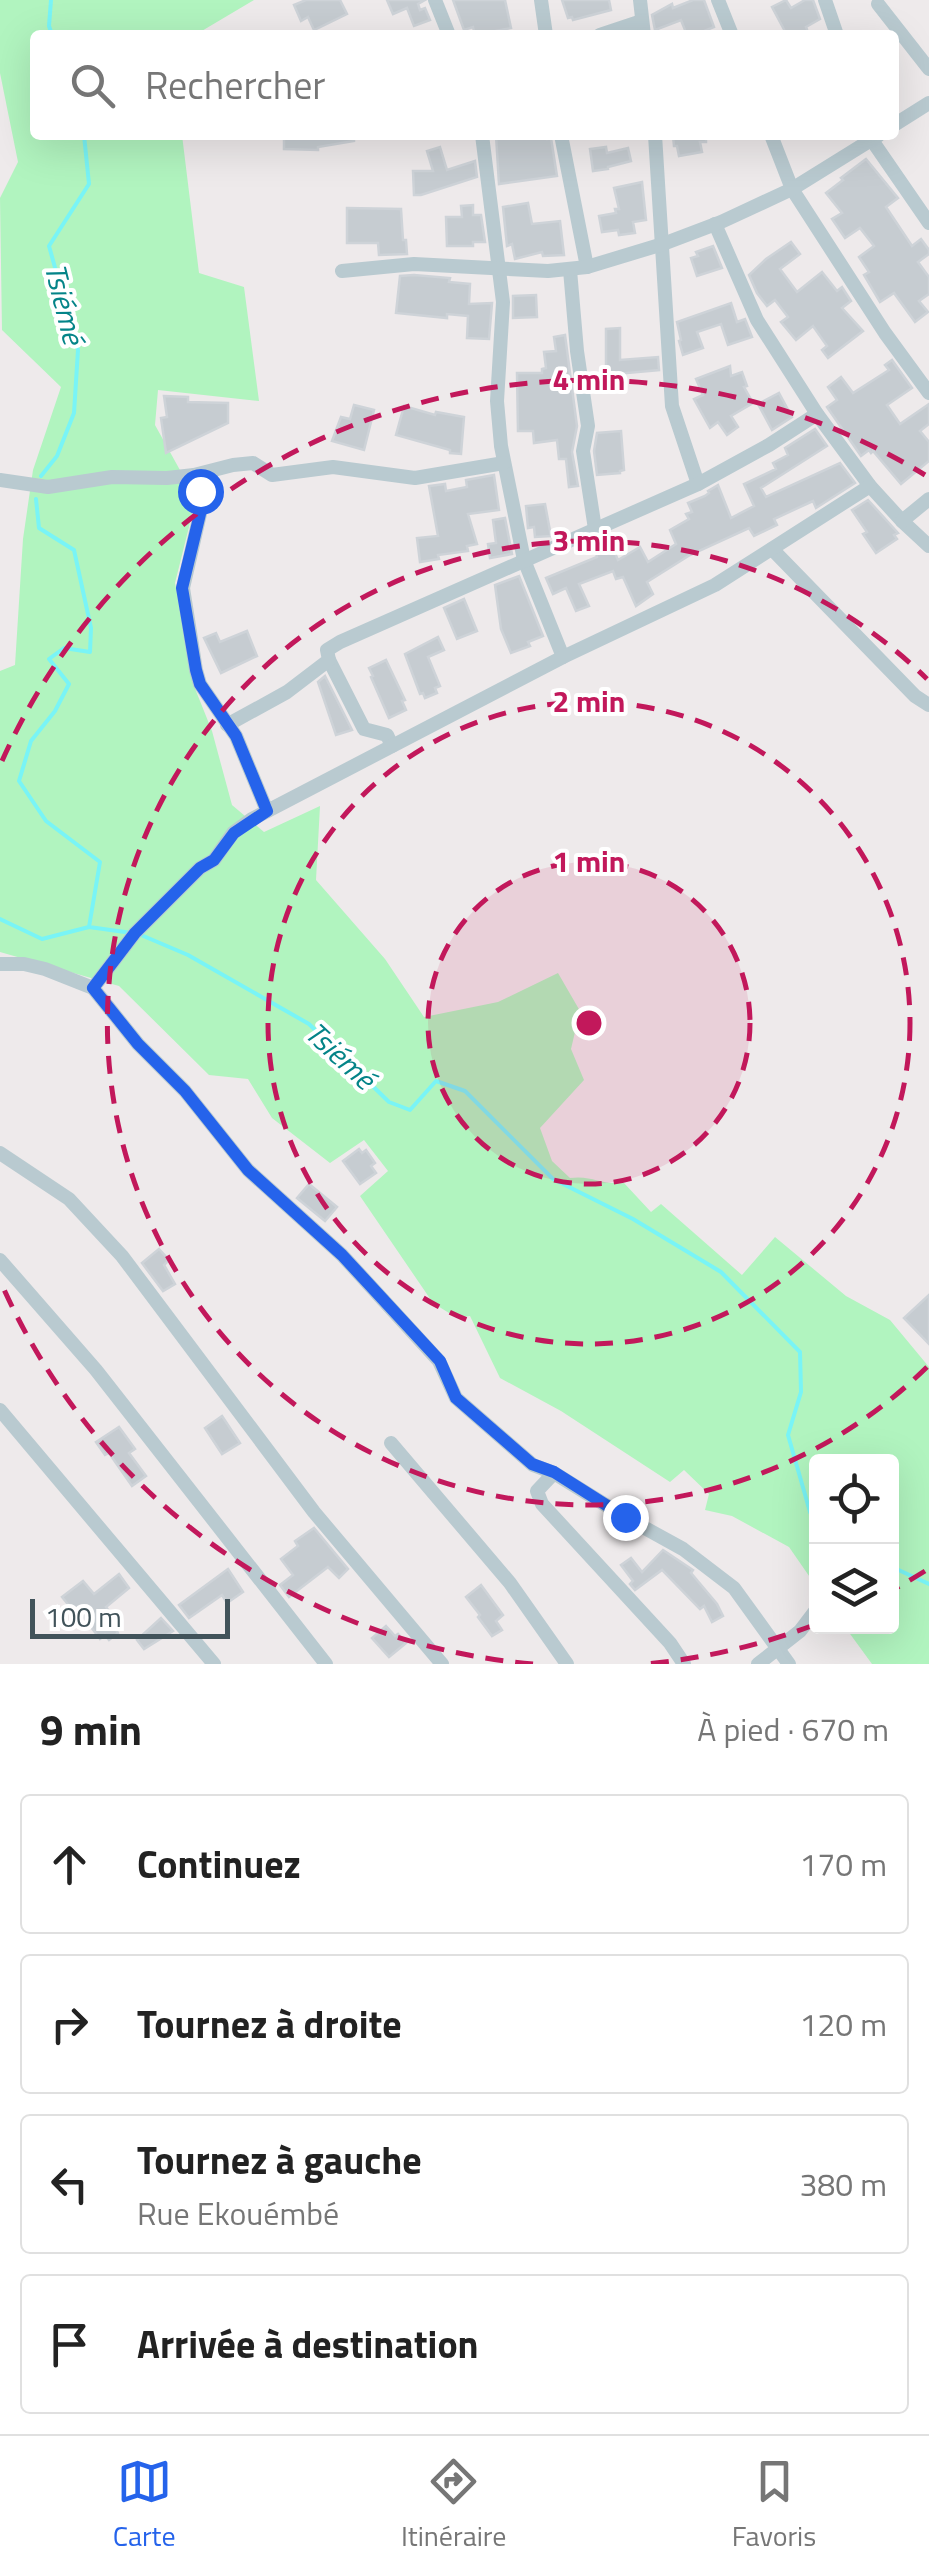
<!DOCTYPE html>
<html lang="fr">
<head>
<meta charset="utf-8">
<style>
	:root { --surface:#fff; --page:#f6f6f6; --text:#222; --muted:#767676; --line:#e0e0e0; --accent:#2563eb }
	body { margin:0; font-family:"Titillium Web",sans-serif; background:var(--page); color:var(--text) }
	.controls { position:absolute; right:30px; bottom:30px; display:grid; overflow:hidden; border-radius:10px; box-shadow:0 10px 40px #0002 }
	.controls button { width:90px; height:90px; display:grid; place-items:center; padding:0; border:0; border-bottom:2px solid var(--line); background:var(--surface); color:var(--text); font:50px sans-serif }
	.scale { position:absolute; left:30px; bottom:25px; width:200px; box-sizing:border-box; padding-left:10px; border:5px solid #41535a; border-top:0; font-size:28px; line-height:35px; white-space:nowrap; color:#41535a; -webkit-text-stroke:8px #fff; paint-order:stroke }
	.stop { position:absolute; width:30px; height:30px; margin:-22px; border:8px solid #2563eb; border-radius:50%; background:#fff }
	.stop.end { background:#2563eb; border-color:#fff; box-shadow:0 2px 10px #0008 }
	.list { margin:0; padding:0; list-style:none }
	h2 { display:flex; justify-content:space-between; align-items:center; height:130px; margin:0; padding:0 40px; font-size:42px }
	h2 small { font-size:32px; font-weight:400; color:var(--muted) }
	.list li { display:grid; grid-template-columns:65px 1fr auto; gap:30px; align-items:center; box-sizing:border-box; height:140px; margin:0 20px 20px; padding:0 20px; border:2px solid var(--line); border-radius:10px }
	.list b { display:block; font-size:38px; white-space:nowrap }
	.list p { margin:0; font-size:32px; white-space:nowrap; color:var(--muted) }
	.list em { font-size:32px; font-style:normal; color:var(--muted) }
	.icon { flex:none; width:55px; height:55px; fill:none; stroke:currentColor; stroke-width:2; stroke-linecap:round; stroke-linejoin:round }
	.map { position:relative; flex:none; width:929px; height:1664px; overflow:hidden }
	.search { position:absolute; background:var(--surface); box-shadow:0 10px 40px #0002; left:30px; right:30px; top:30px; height:110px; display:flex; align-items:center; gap:25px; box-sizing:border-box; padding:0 35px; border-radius:10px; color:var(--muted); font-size:38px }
	.sheet { height:770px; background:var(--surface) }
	nav { display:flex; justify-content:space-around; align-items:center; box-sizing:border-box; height:140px; border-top:2px solid var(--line); background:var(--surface); font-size:28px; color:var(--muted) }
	nav a { display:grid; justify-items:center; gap:5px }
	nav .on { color:var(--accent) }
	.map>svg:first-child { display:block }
	.green { fill:#b1f4bf }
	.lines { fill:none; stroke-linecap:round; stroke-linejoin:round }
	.stream { stroke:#79f4f6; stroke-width:4 }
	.building { fill:#c6ccd1; stroke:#ced3d8; stroke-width:2.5 }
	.minor { stroke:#b9cad0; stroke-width:14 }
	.route { stroke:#2563eb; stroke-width:12 }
	.ring { fill:none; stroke:#c2185b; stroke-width:5; stroke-dasharray:18 12 }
	.labels { text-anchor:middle; stroke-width:8; stroke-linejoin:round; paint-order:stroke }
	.water-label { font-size:30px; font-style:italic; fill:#048488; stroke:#fff }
	.centre { fill:#c2185b; stroke:#fff; stroke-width:5 }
	.ring-label { font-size:30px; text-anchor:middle; font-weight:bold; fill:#c2185b; stroke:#fff; stroke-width:8; stroke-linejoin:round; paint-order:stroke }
</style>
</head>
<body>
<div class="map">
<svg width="929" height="1664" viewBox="0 0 929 1664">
	<rect width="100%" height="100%" fill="#eeeaeb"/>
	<path class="green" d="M0 0H254L195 35H35V135H182L199 273 244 287 259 401 158 390 155 425 196 499 175 583 194 686 212 731 232 805 264 832 320 806 316 880 385 959 424 1017 498 1002 558 973 580 1011 571 1049 584 1080 540 1128 552 1161 570 1178C592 1175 600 1185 624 1183L651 1212 661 1204 742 1275 775 1237 846 1296 890 1320 929 1367V1664H872L845 1627 892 1626V1461H816V1586L789 1547 732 1516 705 1510 709 1494 684 1470 670 1482 561 1411 500 1378 470 1316 457 1318 433 1303 360 1196 388 1171 364 1140 330 1163 272 1118 248 1079 209 1075 119 986 0 952V671L15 665 23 539 33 470 61 387 2 330 0 198 18 162 0 73Z"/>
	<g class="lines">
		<g class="stream">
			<path d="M51 0 49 26 52 35"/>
			<path d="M41 476 57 456 74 413 78 350 49 246 89 184 84 135"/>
			<path d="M36 499 39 528 74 550 91 628 90 652 64 648 49 659 69 684 55 711 31 741 19 781 46 821 100 862 89 927 132 933"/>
			<path d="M0 919 42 939 89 927"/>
			<path d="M141 935 188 955 309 1024 389 1102 410 1110 436 1081 465 1091 553 1179 633 1219 721 1272 800 1352 801 1392 788 1435 810 1512 816 1526"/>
			<path d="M892 1567 929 1584"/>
		</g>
	</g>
	<g class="building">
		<path d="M306 0H340L347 14 314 30 308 17 301 21 294 5Z"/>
		<path d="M387 0H425L418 4 420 10 425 8 430 20 414 26 407 8 393 14Z"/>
		<path d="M453 0H505L511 28 490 32 491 35H475L473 27 464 30Z"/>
		<path d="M562 0H609L611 10 573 20 572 17 568 18Z"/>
		<path d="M693 0H704L714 27 704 31 705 35H687L681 20 655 30 652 15 672 4 673 8Z"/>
		<path d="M786 0 791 8 805 0H813L820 19 806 27 809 35H787L772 7Z"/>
		<path d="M284 135H354V141L318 147V150L284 149Z"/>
		<path d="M496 135H546L547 139 551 138 557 176 499 184Z"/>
		<path d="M676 135H706V142H700L702 152 679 156 677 146H674L673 136Z"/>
		<path d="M440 147 447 170 475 161 477 177 421 195H414L413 171H433L427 151Z"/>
		<path d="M606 147 607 153 628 148 631 161 608 167V169L593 171 590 149Z"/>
		<path d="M866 159 898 198 886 207 912 246 921 239 929 250V254L918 262 929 277V294L919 301 928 312 915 322 894 293 880 302 864 275 869 272 859 257 874 246 860 228 845 238 832 219 842 213 826 193 843 180 841 178Z"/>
		<path d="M642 182 646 220 633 222 635 233 619 235 618 230 602 232 599 216 616 213 615 209H619L614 188Z"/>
		<path d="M528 203 532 224 560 221 564 255 543 256 542 252 515 259 512 244 507 246 503 207Z"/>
		<path d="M473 205V215H481L485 242H473V246H447L446 217H462L461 206Z"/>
		<path d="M347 208 401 209 403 240H406L407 254 379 255 378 243H347Z"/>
		<path d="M791 242 800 254 780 269 797 292 822 272 837 291 842 287 851 301 842 308 863 331 828 358 822 350 827 346 813 326 796 340 781 322 788 317 775 300 767 306 757 293 749 275 766 259Z"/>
		<path d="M713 246 722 268 697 276 691 258 698 256 696 252Z"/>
		<path d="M414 275 450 278 449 282 470 284 469 304 492 303 489 339 467 338 468 316 447 314V318L396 313 400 276Z"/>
		<path d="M536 295 537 317 513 318V296Z"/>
		<path d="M731 303 737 322 745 319 752 337 728 345 721 324 697 332 703 348 683 355 679 341 681 340 677 322Z"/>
		<path d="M620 328V360L658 357 659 370 606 375V329Z"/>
		<path d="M565 335 577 426 572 452 578 486 569 487 566 459H559L557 440 534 443 533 431H518L517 373H542V369L546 368 544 352 556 351 554 337Z"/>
		<path d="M892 360 912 388 887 405 900 424 929 404V424L920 431 929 442V461L901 484 873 451 871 453 869 450 861 456 827 407 837 400 828 387 841 377 853 393 889 370 885 365Z"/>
		<path d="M730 366 731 376 742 372 747 386 744 387 753 403 731 416 738 427 727 435 718 422 710 428 694 399 703 395 696 379Z"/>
		<path d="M779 393 792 417 772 430 758 404Z"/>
		<path d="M164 396 188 397V402L228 403V423L166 453 161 418 167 417Z"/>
		<path d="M354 405 374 410 364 450 332 441 341 417 350 419Z"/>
		<path d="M404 406 435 415 436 412 464 417 461 454 450 453V450L396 435Z"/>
		<path d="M815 429 827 446 761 488 766 497 840 463 855 483 816 508 813 501 774 519 777 525 754 536 749 528 690 555 647 582 653 594 636 606 623 577 616 579 613 571 579 584 589 606 576 611 566 588 553 594 546 578 597 557 596 552 612 546 618 560 640 547 648 562 676 544 670 530 689 519 686 514 692 512 688 503 705 496 709 493 708 491 718 485 731 518 754 506 744 484 776 469 773 463 788 455 785 448Z"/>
		<path d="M621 431 624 470 620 471V473L597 475 594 451 597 433Z"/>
		<path d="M494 475 499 510 468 514 477 544 467 546 468 551 438 555 439 559 420 562 417 538 438 536 429 486 445 484 446 491 467 487 466 480Z"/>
		<path d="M868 500 898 533 894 535 897 539 876 553 863 534 867 532 852 510Z"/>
		<path d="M545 504 551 536 535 537 534 527 528 528 526 506Z"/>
		<path d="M505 518 512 554 490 558 488 544 496 543 493 520Z"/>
		<path d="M519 576 543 636 528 642 530 646 511 653 501 629 495 585Z"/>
		<path d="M464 599 477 631 457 639 444 608Z"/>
		<path d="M247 631 257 656 221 673 204 638 216 633 220 642Z"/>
		<path d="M438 637 444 650 428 657 440 686 435 688 437 693 425 698 423 693 420 694 405 654Z"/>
		<path d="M386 660 405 700 402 701 406 710 389 718 371 677 373 676 369 668Z"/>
		<path d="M325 676 352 730 336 735 318 682Z"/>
		<path d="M359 1149 362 1153 366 1150 375 1163 371 1166 376 1173 360 1184 343 1161Z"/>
		<path d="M309 1184 337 1207 325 1221 297 1198Z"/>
		<path d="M159 1249 169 1260 164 1265 175 1284 163 1291 142 1263Z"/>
		<path d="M929 1295V1344L904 1318Z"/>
		<path d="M222 1416 240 1443 222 1454 205 1428Z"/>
		<path d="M119 1427 135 1449 129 1453 146 1476 132 1486 109 1453 105 1455 96 1442Z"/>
		<path d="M314 1528 348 1569 339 1578 328 1567 289 1597 280 1585 293 1575 281 1559 298 1546 295 1541Z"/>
		<path d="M663 1550 693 1570 691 1573 717 1604 723 1616 712 1622 704 1606 700 1609 662 1570 635 1590 630 1584 633 1581 621 1565 631 1558 642 1572Z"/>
		<path d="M228 1569 243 1592 227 1603 222 1595 189 1618 179 1605Z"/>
		<path d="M119 1574 129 1588 106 1607 119 1625 115 1628 118 1633 109 1640 105 1635 100 1639 79 1611 75 1613 62 1597 83 1581 94 1594Z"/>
		<path d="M481 1585 503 1615 496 1621 502 1630 492 1636 478 1617 480 1615 466 1597Z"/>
		<path d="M161 1618 173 1631 144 1649 137 1640Z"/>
		<path d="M386 1626 395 1636 398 1634 406 1643 389 1657 372 1638Z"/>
	</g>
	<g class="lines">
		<g class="minor">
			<path d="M435 0 449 35"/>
			<path d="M541 0 546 35"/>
			<path d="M640 0 644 35"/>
			<path d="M718 0 732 35"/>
			<path d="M825 0 837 35"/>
			<path d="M878 4 929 69"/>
			<path d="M600 35 642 21"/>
			<path d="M894 125 929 103"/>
			<path d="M482 135 503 302 497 401 501 446 524 560 563 657"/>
			<path d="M561 135 587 267"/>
			<path d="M655 135 672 406 698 484"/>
			<path d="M771 135 792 189 885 333 929 393"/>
			<path d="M869 136 929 223"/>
			<path d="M715 224 757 320 817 414 870 486 902 521 929 546"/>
			<path d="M570 270 577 351 588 426 583 451 595 529"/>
			<path d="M342 271 414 264 548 271 587 267 663 244 721 222 792 189 879 135"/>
			<path d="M194 475 200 491V514L183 588 196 670 200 684 236 736 267 811"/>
			<path d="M0 480 48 487 112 477 167 478 194 475 233 465 253 463 272 475 333 467 415 478 504 463"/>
			<path d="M902 521 929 499"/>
			<path d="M772 549 915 696 929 705"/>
			<path d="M329 660 364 729 387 735 392 746"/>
			<path d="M227 725 287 692 329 660 327 650 340 642 698 484 769 445 817 414"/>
			<path d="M0 964H24L45 969 93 988 138 1044 185 1091 248 1170 342 1255 439 1361 456 1398 533 1465 554 1473 625 1517 683 1549 734 1588 789 1664"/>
			<path d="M93 988 135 933 200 868 214 860 233 833 252 819 563 657 715 585 870 486"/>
			<path d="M0 1153 69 1199 122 1256 314 1512 442 1664"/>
			<path d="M0 1260 96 1370 326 1664"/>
			<path d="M0 1410 214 1664"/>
			<path d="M391 1443 510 1583 567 1664"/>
			<path d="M554 1473 537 1491 542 1504 670 1643 684 1664"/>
			<path d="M758 1664 800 1631 816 1610"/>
		</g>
	</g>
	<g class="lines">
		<path class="route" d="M200 491V514L182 588 196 670 200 684 236 736 267 811 234 833 214 860 200 868 135 933 93 988 138 1044 185 1091 248 1170 342 1255 440 1361 456 1398 532 1464 554 1472 625 1517"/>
	</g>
	<circle cx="589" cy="1023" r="161" fill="#c2185b" fill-opacity=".12"/>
	<g class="ring">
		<circle cx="589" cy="1023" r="161"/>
		<circle cx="589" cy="1023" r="321"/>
		<path d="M927 1367A482 482 0 1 1 927 679"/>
		<path d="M925 1571A643 643 0 0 1 896 1588M814 1625A643 643 0 0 1 645 1664M533 1664A643 643 0 0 1 2 1285M2 761A643 643 0 0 1 925 475"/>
	</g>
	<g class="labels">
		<g class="water-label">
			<text transform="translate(64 304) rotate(76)" y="10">Tsiémé</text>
			<text transform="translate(340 1056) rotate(43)" y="10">Tsiémé</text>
		</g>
	</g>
	<circle cx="589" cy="1023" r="15" class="centre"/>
	<g class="ring-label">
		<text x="589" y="390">4 min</text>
		<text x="589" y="551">3 min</text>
		<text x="589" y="712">2 min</text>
		<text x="589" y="872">1 min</text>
	</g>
</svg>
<div class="controls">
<button><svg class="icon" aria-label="locate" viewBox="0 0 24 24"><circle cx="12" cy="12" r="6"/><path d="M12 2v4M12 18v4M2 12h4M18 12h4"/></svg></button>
<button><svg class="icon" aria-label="layers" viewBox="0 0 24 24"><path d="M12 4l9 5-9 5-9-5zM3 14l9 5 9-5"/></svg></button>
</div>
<div class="scale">100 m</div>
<div class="stop" style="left:200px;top:491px"></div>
<div class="stop end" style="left:625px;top:1517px"></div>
<div class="search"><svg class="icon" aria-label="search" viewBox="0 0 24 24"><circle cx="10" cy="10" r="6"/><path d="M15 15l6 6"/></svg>Rechercher</div>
</div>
<section class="sheet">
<h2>9 min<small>À pied · 670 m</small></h2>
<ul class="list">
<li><svg class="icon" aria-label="ahead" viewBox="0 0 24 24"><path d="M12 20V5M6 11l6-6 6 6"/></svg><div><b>Continuez</b></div><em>170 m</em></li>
<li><svg class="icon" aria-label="right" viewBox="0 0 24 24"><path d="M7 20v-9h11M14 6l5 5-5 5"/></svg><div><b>Tournez à droite</b></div><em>120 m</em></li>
<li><svg class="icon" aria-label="left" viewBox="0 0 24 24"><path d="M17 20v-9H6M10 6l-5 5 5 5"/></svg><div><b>Tournez à gauche</b><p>Rue Ekouémbé</p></div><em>380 m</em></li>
<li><svg class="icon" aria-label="arrive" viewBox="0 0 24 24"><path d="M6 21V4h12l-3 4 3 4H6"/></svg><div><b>Arrivée à destination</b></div></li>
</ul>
</section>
<nav>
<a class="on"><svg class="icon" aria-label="map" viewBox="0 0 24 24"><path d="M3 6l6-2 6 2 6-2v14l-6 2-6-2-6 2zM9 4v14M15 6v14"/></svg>Carte</a>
<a><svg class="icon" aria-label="directions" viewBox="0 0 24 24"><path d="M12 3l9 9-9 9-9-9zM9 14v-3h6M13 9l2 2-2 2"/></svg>Itinéraire</a>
<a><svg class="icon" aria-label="saved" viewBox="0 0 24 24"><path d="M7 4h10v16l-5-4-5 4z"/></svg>Favoris</a>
</nav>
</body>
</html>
